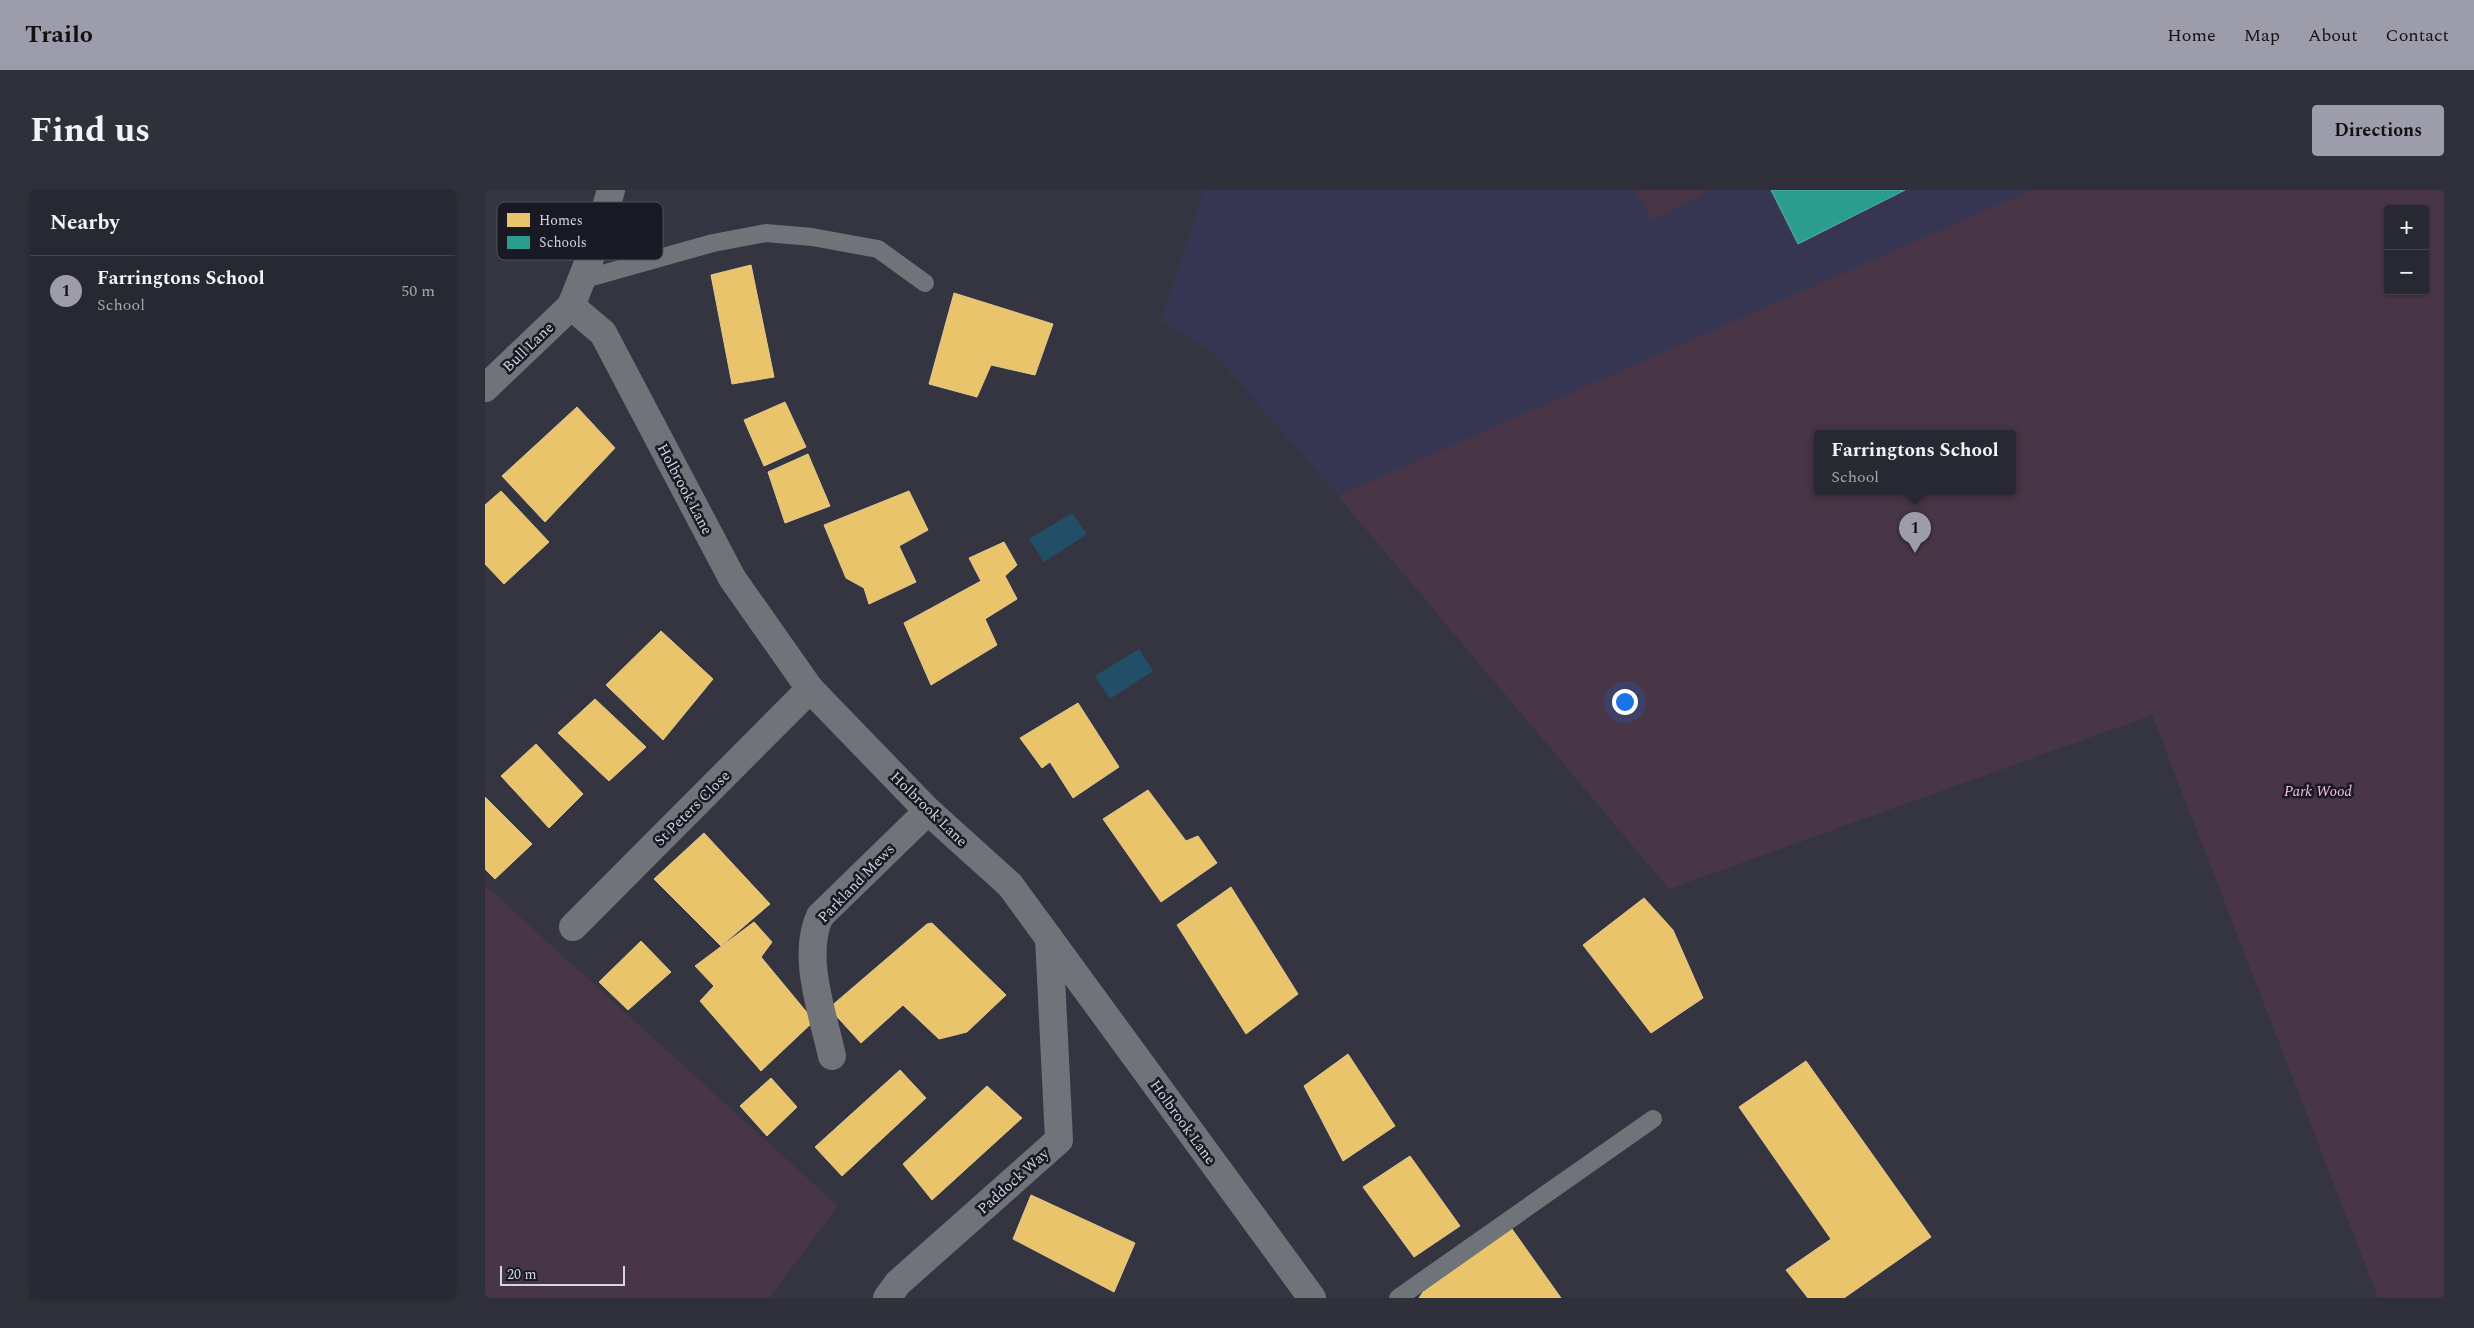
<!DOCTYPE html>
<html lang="en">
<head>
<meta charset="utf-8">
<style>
	:root { --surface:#282832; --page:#30303a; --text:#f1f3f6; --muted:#a5a6ac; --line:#44444d; --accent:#9c9cab }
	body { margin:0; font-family:Spectral,serif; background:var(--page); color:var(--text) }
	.controls { position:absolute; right:15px; top:15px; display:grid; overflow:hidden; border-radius:5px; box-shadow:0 1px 4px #0004 }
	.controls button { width:45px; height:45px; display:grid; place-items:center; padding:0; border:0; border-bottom:1px solid var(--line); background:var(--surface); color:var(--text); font:25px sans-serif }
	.scale { position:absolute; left:15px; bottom:12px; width:125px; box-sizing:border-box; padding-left:5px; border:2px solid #d4d4e4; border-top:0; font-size:14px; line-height:18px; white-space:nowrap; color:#d4d4e4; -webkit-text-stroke:4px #191924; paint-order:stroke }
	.you { position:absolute; left:1139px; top:511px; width:18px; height:18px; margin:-12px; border:4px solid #fff; border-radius:50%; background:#1a73e8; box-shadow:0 0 0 8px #1a73e833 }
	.badge { display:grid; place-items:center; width:32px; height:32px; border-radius:50%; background:var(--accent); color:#111; font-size:16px; font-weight:700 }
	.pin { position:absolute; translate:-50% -41px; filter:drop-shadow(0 1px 2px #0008) }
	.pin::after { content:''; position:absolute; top:26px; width:18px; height:15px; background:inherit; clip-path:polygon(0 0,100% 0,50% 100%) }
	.popup { position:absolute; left:1329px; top:240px; width:202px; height:65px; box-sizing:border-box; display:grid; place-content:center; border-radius:5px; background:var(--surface); filter:drop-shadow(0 1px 4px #0005); font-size:16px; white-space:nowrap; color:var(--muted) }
	.popup b { font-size:19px; color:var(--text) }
	.popup::after { content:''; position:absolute; left:50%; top:100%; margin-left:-10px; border:10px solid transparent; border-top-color:var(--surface) }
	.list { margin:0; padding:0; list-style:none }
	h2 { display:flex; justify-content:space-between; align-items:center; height:65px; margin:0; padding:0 20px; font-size:21px }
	h2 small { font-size:16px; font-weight:400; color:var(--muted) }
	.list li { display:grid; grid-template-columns:32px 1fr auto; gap:15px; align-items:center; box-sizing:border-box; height:70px; padding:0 20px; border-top:1px solid var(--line) }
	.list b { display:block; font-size:19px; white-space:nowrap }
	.list p { margin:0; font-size:16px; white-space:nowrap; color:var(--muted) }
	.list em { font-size:16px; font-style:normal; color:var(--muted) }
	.map { position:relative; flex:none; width:1959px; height:1108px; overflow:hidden; border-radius:5px }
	header { display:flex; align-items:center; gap:30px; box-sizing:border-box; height:70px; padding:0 25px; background:var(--accent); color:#111 }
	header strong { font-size:24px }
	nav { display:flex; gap:28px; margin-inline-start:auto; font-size:18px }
	.intro { display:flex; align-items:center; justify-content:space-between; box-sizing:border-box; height:120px; padding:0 30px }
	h1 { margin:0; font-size:35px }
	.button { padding:12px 22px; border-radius:5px; background:var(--accent); color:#111; font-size:18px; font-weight:700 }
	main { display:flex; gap:30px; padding:0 30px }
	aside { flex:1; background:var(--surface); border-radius:5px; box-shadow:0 1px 4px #0004 }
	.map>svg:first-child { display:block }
	.built { fill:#373652; fill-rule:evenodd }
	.green { fill:#483546; fill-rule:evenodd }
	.water { fill:#234e68 }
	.homes { fill:#e9c46a; stroke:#e3c98f }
	.schools { fill:#2a9d8f; stroke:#5daea8 }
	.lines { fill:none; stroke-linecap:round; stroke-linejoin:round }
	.lane { stroke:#707378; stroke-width:18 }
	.street { stroke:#707378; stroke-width:28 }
	.labels { text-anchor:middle; stroke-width:5; stroke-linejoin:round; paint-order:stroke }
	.street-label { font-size:15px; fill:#d4d4e4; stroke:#191924 }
	.park-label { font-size:15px; font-style:italic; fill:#fcbcef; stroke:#191924 }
	.key { fill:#191924; stroke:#51515e; stroke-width:1 }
	.key-label { font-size:14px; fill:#d4d4e4 }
</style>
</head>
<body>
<header>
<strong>Trailo</strong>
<nav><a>Home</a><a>Map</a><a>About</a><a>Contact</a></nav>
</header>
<div class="intro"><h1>Find us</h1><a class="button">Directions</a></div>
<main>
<aside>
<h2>Nearby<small></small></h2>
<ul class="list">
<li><span class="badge">1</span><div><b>Farringtons School</b><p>School</p></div><em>50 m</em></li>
</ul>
</aside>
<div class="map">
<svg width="1959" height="1108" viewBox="0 0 1959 1108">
	<rect width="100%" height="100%" fill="#353542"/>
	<path class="built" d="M719 0H1959V421L1184 699 853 306 727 161 676 131ZM1903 19H1940V101H1903ZM1332 244H1528V302H1332Z"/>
	<g class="green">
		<path d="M1150 0H1226L1167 31Z"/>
		<path d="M1547 0H1959V1108H1893L1667 525 1184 699 853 306ZM1903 19H1940V101H1903ZM1332 244H1528V302H1332Z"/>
		<path d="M0 695 353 1016 284 1108H0Z"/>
	</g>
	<g class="water">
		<path d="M587 323 602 344 559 372 544 349Z"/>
		<path d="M654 459 668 481 625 509 610 486Z"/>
	</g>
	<g class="homes">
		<path d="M266 75 289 187 247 194 226 85Z"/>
		<path d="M469 103 568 134 550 185 506 175 492 207 444 194Z"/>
		<path d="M300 212 321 257 279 276 259 230Z"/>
		<path d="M92 217 130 258 60 332 17 286Z"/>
		<path d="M323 264 345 316 300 333 283 282Z"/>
		<path d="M16 301 64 352 19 394 0 374V315Z"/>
		<path d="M424 301 443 340 414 356 431 392 384 414 379 398 361 388 339 335Z"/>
		<path d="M519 352 532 375 520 386 532 409 500 429 512 455 446 495 419 433 496 391 484 368Z"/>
		<path d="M176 441 228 489 178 550 121 495Z"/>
		<path d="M110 509 161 557 124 591 73 543Z"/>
		<path d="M593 513 634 577 588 608 565 572 557 578 535 548Z"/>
		<path d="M51 554 98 604 64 638 16 586Z"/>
		<path d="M663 600 701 651 713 646 732 673 676 712 618 629Z"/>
		<path d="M0 607 47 654 10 689 0 679Z"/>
		<path d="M219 643 285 714 236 756 169 689Z"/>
		<path d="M746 697 813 804 761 844 692 735Z"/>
		<path d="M1159 708 1188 740 1218 808 1166 843 1098 755Z"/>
		<path d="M269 732 287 752 276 767 329 831 276 881 215 811 229 796 210 776Z"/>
		<path d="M447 733 521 805 482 842 454 849 418 815 376 853 344 818 442 734Z"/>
		<path d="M156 751 186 782 143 820 114 792Z"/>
		<path d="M863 864 910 936 858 971 819 896Z"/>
		<path d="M1321 871 1446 1047 1359 1108H1323L1301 1080 1346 1049 1254 917Z"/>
		<path d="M415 880 441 908 357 986 330 957Z"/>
		<path d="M286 888 312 917 282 946 255 916Z"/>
		<path d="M502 896 537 928 447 1010 418 974Z"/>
		<path d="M925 966 975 1036 929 1067 878 997Z"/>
		<path d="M546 1005 650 1053 629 1102 528 1049Z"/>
		<path d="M1027 1039 1076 1108H934L938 1102Z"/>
	</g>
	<path class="schools" d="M1286 0H1420L1313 54Z"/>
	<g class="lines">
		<g class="lane">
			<path d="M96 90 228 53 281 43 327 47 393 59 440 93"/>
			<path d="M913 1108 1168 929"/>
		</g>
		<g class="street">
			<path d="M86 116 118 143 247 388 325 499 443 621 525 695 827 1108"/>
			<path d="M0 198 86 116 109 58 126 0"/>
			<path d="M88 737 325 499"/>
			<path d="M347 866C338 824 316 766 335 726L443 621"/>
			<path d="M402 1108 413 1093 574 950 564 748"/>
		</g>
	</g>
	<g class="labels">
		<g class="street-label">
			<text transform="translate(43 157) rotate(-44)" y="5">Bull Lane</text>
			<text transform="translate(200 299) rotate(62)" y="5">Holbrook Lane</text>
			<text transform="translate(207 618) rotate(-45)" y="5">St Peters Close</text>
			<text transform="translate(444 619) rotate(44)" y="5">Holbrook Lane</text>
			<text transform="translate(371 693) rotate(-46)" y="5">Parkland Mews</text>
			<text transform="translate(698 932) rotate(54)" y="5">Holbrook Lane</text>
			<text transform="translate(528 991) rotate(-42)" y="5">Paddock Way</text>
		</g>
		<g class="park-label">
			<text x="1833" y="606">Park Wood</text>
		</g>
	</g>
	<rect x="12" y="12" width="166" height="58" rx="8" class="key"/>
	<rect x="22" y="23" width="23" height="14" fill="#e9c46a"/>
	<rect x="22" y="46" width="23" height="13" fill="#2a9d8f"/>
	<g class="key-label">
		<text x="54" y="35">Homes</text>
		<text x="54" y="57">Schools</text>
	</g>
</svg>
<div class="controls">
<button>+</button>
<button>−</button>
</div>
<div class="scale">20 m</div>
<div class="you"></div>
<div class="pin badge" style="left:1430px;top:363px">1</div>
<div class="popup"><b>Farringtons School</b>School</div>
</div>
</main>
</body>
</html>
